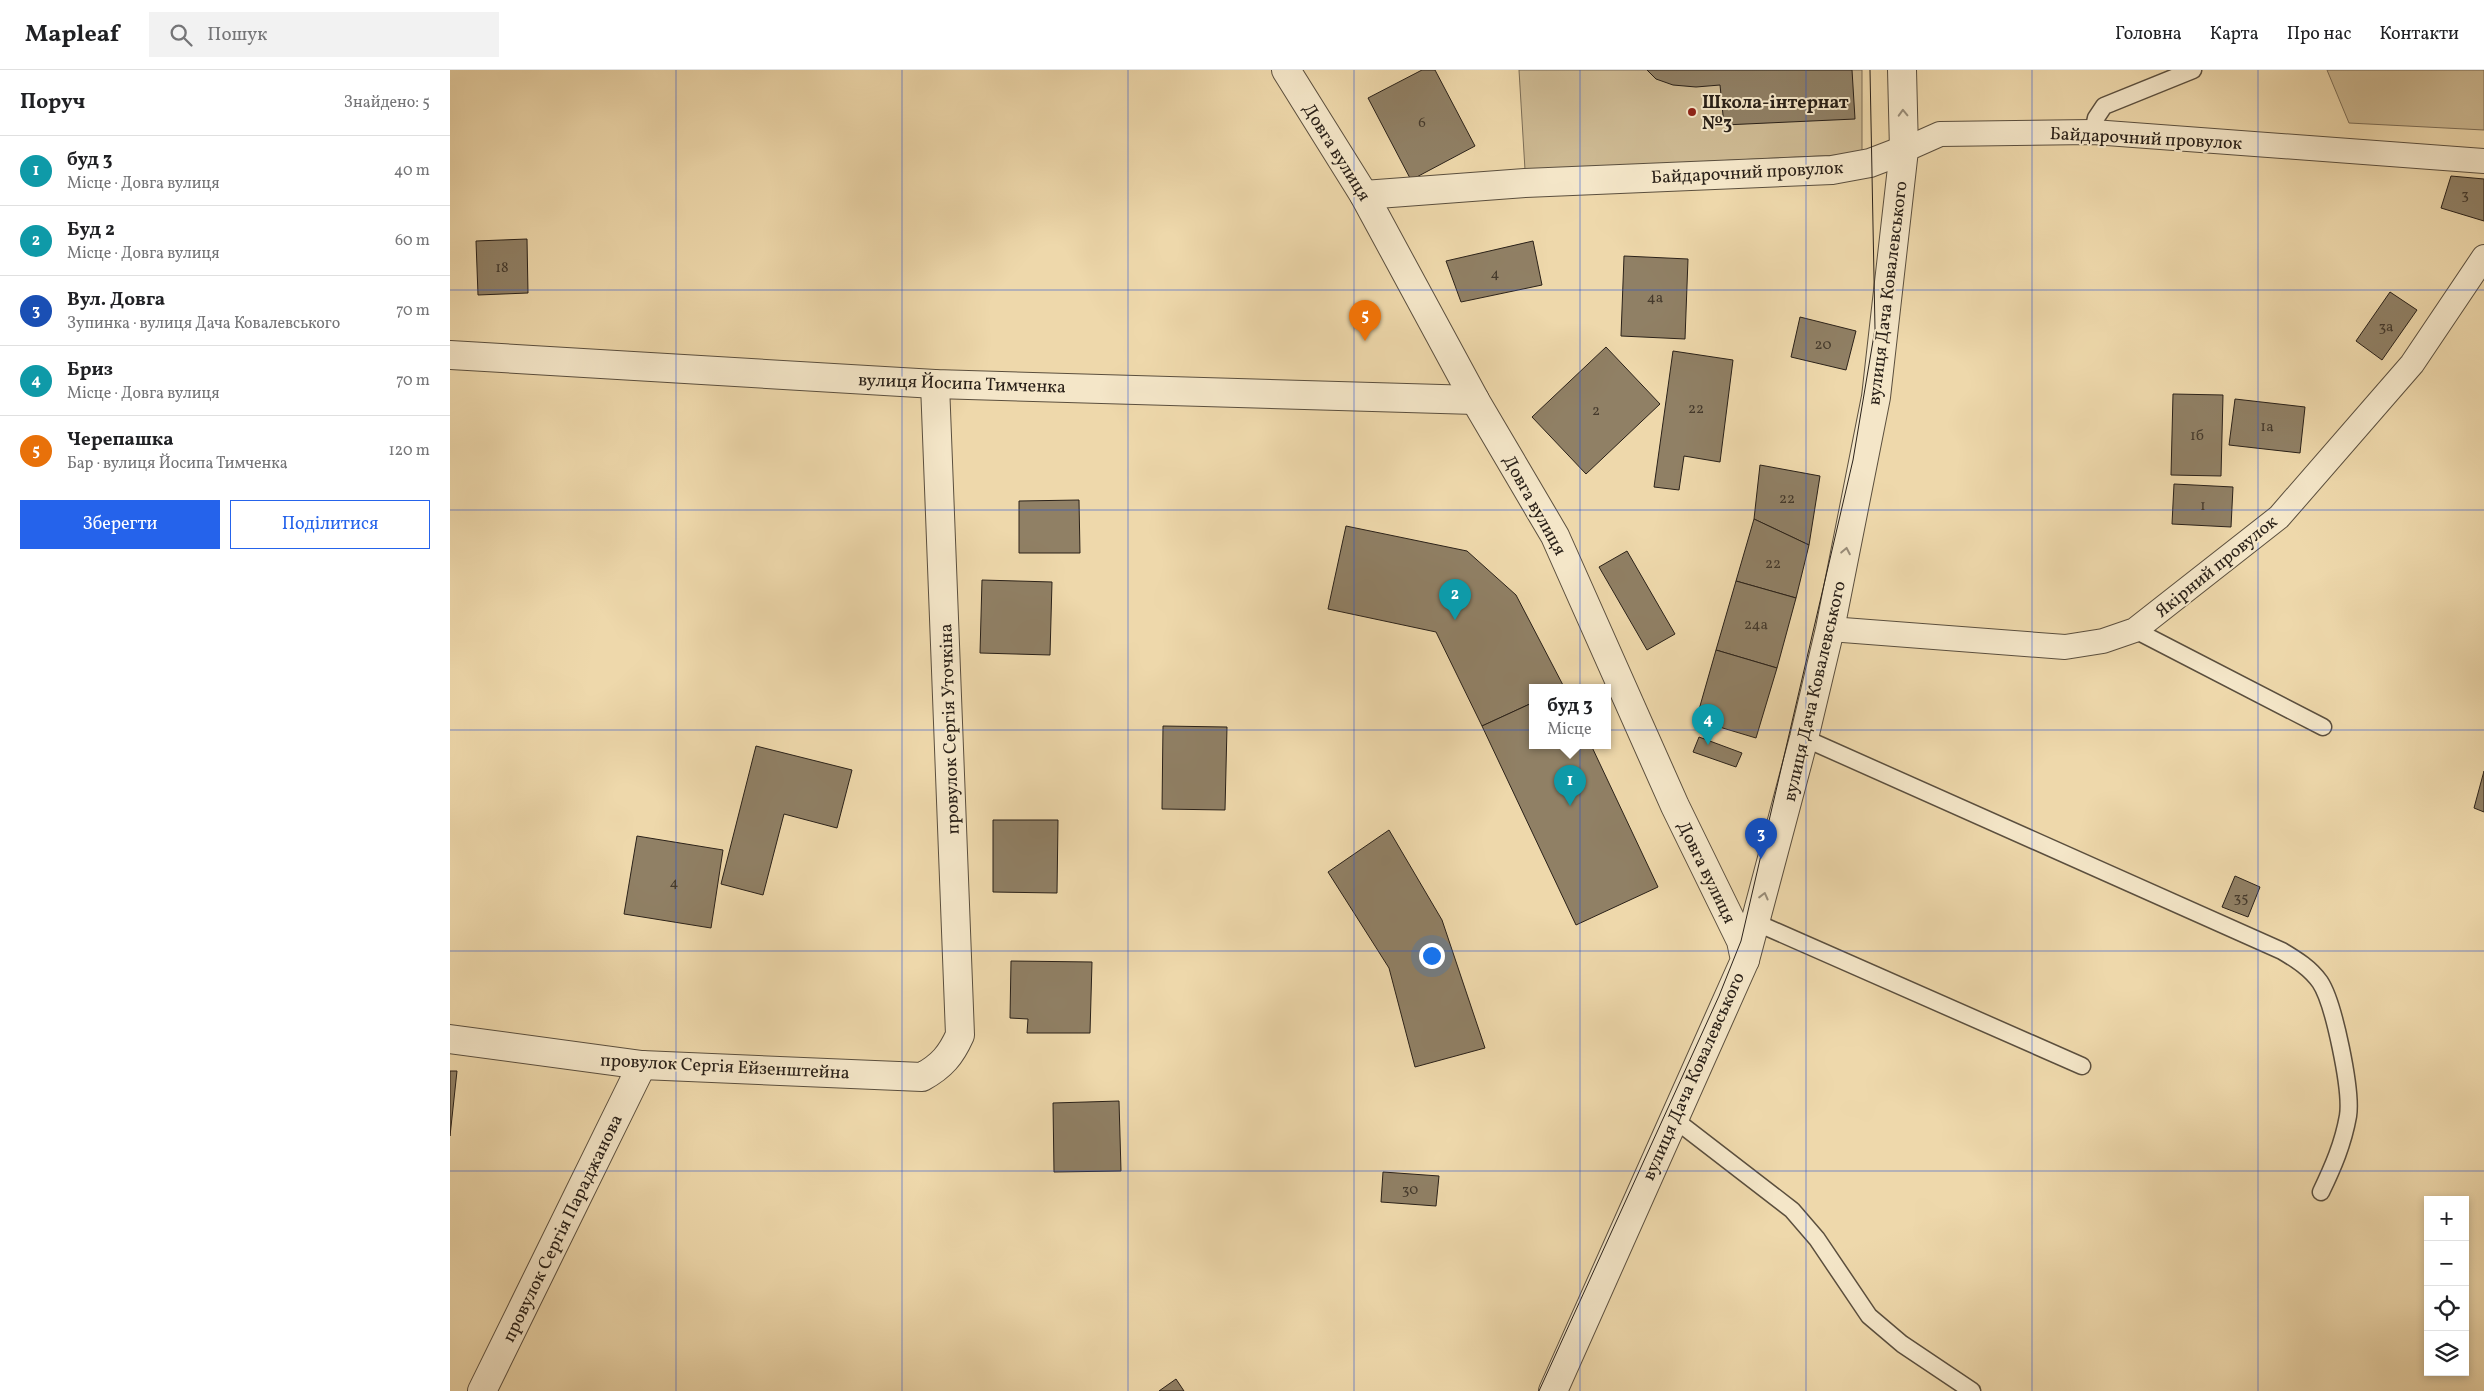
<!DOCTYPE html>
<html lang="uk">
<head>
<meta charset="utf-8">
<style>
	:root { --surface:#fff; --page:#f2f2f2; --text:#202124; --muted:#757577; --line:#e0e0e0; --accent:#2563eb }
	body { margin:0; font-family:Vollkorn,serif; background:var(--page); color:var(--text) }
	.controls { position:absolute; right:15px; bottom:15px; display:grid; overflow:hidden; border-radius:0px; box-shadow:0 2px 8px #0003 }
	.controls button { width:45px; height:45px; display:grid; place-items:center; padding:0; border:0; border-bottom:1px solid var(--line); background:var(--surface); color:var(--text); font:25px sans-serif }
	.you { position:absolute; left:981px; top:885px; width:18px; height:18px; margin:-12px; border:4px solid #fff; border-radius:50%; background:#1a73e8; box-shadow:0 0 0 8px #1a73e833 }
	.badge { display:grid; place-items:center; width:32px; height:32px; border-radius:50%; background:var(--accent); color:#fff; font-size:16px; font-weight:700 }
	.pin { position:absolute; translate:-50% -41px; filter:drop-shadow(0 1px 2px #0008) }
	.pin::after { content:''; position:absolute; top:26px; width:18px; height:15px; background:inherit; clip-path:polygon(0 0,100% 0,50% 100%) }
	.popup { position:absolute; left:1079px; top:614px; width:82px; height:65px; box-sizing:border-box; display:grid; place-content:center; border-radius:0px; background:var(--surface); filter:drop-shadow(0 1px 4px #0005); font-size:16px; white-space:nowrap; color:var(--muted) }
	.popup b { font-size:19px; color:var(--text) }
	.popup::after { content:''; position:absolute; left:50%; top:100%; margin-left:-10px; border:10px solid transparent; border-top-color:var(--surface) }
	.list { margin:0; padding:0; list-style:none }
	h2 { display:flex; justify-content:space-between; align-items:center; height:65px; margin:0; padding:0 20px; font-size:21px }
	h2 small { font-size:16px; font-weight:400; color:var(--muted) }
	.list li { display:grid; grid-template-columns:32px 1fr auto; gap:15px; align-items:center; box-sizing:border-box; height:70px; padding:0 20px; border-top:1px solid var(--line) }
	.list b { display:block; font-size:19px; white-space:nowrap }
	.list p { margin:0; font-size:16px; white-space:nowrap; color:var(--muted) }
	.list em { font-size:16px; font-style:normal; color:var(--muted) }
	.actions { display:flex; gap:10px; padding:15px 20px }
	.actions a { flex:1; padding:11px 0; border:1px solid var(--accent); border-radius:0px; text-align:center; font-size:18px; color:var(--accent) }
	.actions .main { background:var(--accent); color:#fff }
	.icon { flex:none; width:28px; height:28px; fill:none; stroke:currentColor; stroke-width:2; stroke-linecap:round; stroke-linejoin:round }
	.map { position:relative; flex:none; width:2034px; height:1321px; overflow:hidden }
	header { display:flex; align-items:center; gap:30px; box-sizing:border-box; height:70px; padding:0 25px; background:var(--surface); border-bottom:1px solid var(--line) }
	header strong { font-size:24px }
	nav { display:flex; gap:28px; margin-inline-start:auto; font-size:18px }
	.search { width:350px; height:45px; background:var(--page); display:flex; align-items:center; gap:12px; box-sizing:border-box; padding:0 18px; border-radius:0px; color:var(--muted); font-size:19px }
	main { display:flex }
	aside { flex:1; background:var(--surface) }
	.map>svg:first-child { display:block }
	.green { fill:#cdb992; stroke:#7c6d56 }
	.building { fill:#908065; stroke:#2a2119 }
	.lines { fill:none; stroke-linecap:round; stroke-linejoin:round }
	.service-casing { stroke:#5b4f3e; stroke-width:19 }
	.pedestrian-casing { stroke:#5b4f3e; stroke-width:26 }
	.minor-casing { stroke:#5b4f3e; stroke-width:30 }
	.tertiary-casing { stroke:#5b4f3e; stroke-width:30 }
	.service { stroke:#f4e6c8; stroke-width:16 }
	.pedestrian { stroke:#f4e6c8; stroke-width:24 }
	.minor { stroke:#f4e6c8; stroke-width:28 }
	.tertiary { stroke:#f4e6c8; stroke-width:28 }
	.tram { stroke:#2a2119; stroke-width:1 }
	.oneway { stroke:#998d79 }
	.grid { fill:none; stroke:#1d4ed8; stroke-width:1; stroke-opacity:0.55 }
	.poi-dot { fill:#8f2418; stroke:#f4e6c8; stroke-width:2 }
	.labels { text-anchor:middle; stroke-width:4; stroke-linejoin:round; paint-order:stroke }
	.number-label { font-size:15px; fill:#44392c }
	.poi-label { font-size:18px; font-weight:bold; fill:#2a2119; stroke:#f4e6c8; text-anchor:start }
	.street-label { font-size:18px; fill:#2a2119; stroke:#f4e6c8 }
</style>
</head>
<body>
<header>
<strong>Mapleaf</strong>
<div class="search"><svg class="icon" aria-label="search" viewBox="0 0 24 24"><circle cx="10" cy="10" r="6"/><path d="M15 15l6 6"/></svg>Пошук</div>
<nav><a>Головна</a><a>Карта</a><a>Про нас</a><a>Контакти</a></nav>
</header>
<main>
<aside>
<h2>Поруч<small>Знайдено: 5</small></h2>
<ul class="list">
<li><span class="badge" style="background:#0f9aa8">1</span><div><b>буд 3</b><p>Місце · Довга вулиця</p></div><em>40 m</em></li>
<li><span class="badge" style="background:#0f9aa8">2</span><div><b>Буд 2</b><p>Місце · Довга вулиця</p></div><em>60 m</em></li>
<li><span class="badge" style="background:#1a4fb4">3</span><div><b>Вул. Довга</b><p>Зупинка · вулиця Дача Ковалевського</p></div><em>70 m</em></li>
<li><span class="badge" style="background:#0f9aa8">4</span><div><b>Бриз</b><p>Місце · Довга вулиця</p></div><em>70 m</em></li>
<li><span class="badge" style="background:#e8710a">5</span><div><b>Черепашка</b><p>Бар · вулиця Йосипа Тимченка</p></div><em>120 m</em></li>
</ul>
<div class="actions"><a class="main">Зберегти</a><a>Поділитися</a></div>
</aside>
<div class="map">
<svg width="2034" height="1321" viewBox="0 0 2034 1321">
	<rect width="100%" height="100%" fill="#eed8ab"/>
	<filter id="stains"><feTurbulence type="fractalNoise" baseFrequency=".004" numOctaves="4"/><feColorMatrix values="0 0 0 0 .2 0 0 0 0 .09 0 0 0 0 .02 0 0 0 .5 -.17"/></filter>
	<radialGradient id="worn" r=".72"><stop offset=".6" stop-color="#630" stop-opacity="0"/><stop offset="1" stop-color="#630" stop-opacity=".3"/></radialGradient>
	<g class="green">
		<path d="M1069 0H1412V84L1075 100Z"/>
		<path d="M1877 0H2034V60L1899 53Z"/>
	</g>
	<g class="building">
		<path d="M972 0H985L1025 76 961 110 918 28Z"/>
		<path d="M1197 0H1402L1405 49 1274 55 1270 15 1246 17 1223 15 1206 9Z"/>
		<path d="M2001 106 2034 109V151L1991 138Z"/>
		<path d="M77 169 78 223 28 225 26 171Z"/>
		<path d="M1083 171 1092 215 1011 232 996 191Z"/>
		<path d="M1174 186 1238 189 1235 269 1171 266Z"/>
		<path d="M1940 222 1967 240 1932 290 1906 271Z"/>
		<path d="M1350 247 1406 261 1396 300 1341 287Z"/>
		<path d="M1156 277 1210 334 1136 404 1082 347Z"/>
		<path d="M1223 281 1283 290 1270 392 1234 386 1229 420 1204 417Z"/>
		<path d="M1723 324 1773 325 1771 406 1721 405Z"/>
		<path d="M1785 329 1855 337 1850 383 1779 375Z"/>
		<path d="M1310 395 1370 406 1359 475 1304 449Z"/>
		<path d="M1724 414 1783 417 1781 457 1722 454Z"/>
		<path d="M629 430 630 483H569V431Z"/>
		<path d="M1304 449 1359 475 1346 528 1286 511Z"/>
		<path d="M896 456 1017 481 1066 525 1114 617H1082V633L1032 656 986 562 878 539Z"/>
		<path d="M1177 481 1225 564 1197 580 1149 497Z"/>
		<path d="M532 510 602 512 600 585 530 583Z"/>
		<path d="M1286 511 1346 528 1327 598 1266 580Z"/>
		<path d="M1266 580 1327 598 1306 668 1246 650Z"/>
		<path d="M1082 633V675H1141L1208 817 1126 855 1032 656Z"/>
		<path d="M713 656 777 657 775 740 712 739Z"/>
		<path d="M1249 667 1292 683 1286 697 1243 682Z"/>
		<path d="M306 676 402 700 387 758 334 744 313 825 271 814Z"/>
		<path d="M2034 701V742L2024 738Z"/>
		<path d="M543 750H608L607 823 543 822Z"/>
		<path d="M939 760 992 850 1035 978 965 997 939 898 878 802Z"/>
		<path d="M187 766 273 780 261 858 174 844Z"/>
		<path d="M1785 806 1810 817 1798 847 1772 837Z"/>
		<path d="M561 891 642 892 640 963H577L578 949 560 948Z"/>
		<path d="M0 1001H7L0 1066Z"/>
		<path d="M669 1031 671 1101 604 1102 603 1033Z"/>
		<path d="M933 1102 989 1106 986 1136 931 1132Z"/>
		<path d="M726 1309 734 1321H709Z"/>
	</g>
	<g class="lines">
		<defs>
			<g id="service">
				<path d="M1643 62 1646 48 1654 36 1743 0"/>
				<path d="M1685 560 1873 657"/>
				<path d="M1354 668 1832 881C1847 890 1860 898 1870 912 1884 933 1902 1021 1898 1046 1893 1074 1883 1097 1871 1122"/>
				<path d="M1307 853 1632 996"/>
				<path d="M1224 1049 1342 1140 1367 1169 1419 1246 1452 1274 1522 1321"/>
			</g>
			<g id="pedestrian">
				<path d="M1454 80 1490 64 1643 62 2034 91"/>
				<path d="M1380 559 1615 577 1653 571 1685 560 1829 447 1962 294 2034 187"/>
			</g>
			<g id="minor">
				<path d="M914 125 1075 113 1382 100 1420 93 1454 80"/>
				<path d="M0 285 485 314 1025 330"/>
				<path d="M1295 890 1354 668 1380 559 1426 327 1454 80 1452 0"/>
				<path d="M0 969 192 995 472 1007C492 996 501 985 510 965L485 314"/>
				<path d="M32 1321 192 995"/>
			</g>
			<path id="tertiary" d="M836 0 914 125 1025 330 1105 466 1225 736 1291 871 1295 890 1103 1321"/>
		</defs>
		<use href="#service" class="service-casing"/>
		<use href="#pedestrian" class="pedestrian-casing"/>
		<use href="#minor" class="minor-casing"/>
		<use href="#tertiary" class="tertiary-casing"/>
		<use href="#service" class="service"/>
		<use href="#pedestrian" class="pedestrian"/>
		<use href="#minor" class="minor"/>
		<use href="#tertiary" class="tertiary"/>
		<path class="tram" d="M1089 1321 1269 926 1291 871 1403 390 1425 259 1420 0"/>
	</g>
	<defs><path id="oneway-chevron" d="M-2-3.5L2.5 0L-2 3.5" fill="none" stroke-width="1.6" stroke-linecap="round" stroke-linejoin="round" transform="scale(1.25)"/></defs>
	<g class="oneway">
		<use href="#oneway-chevron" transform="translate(1453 43) rotate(-92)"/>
		<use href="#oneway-chevron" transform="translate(1396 481) rotate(-79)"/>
		<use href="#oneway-chevron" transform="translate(1314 826) rotate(-76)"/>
	</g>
	<path class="grid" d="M226 0V1321M452 0V1321M678 0V1321M904 0V1321M1130 0V1321M1356 0V1321M1582 0V1321M1808 0V1321M0 220H2034M0 440H2034M0 660H2034M0 881H2034M0 1101H2034"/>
	<circle class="poi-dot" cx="1242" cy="42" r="5"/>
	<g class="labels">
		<g class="number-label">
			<text x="972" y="57">6</text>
			<text x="2015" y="129">3</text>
			<text x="52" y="202">18</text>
			<text x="1045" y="208">4</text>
			<text x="1205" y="232">4а</text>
			<text x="1936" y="261">3а</text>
			<text x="1373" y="279">20</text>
			<text x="1246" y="343">22</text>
			<text x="1146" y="345">2</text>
			<text x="1817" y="361">1а</text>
			<text x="1747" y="370">1б</text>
			<text x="1337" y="433">22</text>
			<text x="1753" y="440">1</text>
			<text x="1323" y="498">22</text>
			<text x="1306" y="559">24а</text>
			<text x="224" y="817">4</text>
			<text x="1791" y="832">35</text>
			<text x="960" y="1124">30</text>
		</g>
		<g class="poi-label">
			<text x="1252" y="38">Школа-інтернат<tspan x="1252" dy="21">№3</tspan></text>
		</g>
		<g class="street-label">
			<text transform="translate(1696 68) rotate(3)" y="6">Байдарочний провулок</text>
			<text transform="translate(887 82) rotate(58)" y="6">Довга вулиця</text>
			<text transform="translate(1297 102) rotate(-3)" y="6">Байдарочний провулок</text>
			<text transform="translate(1437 223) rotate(-83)" y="6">вулиця Дача Ковалевського</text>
			<text transform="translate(512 313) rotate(2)" y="6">вулиця Йосипа Тимченка</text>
			<text transform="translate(1085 435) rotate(61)" y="6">Довга вулиця</text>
			<text transform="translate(1766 496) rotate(-39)" y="6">Якірний провулок</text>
			<text transform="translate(1364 621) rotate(-77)" y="6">вулиця Дача Ковалевського</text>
			<text transform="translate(499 659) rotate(-92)" y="6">провулок Сергія Уточкіна</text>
			<text transform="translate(1257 802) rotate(64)" y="6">Довга вулиця</text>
			<text transform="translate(275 996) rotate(3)" y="6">провулок Сергія Ейзенштейна</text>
			<text transform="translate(1243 1006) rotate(-66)" y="6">вулиця Дача Ковалевського</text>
			<text transform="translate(112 1158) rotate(-64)" y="6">провулок Сергія Параджанова</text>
		</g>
	</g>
	<rect width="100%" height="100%" filter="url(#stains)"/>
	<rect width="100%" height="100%" fill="url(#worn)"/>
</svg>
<div class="controls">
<button>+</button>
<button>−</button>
<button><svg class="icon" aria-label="locate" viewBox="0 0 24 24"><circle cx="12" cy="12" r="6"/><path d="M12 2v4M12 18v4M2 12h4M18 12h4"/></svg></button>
<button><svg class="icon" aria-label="layers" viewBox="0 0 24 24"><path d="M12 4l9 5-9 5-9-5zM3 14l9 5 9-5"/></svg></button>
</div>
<div class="you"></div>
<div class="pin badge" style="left:1120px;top:736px;background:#0f9aa8">1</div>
<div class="popup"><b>буд 3</b>Місце</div>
<div class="pin badge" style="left:1005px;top:550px;background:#0f9aa8">2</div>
<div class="pin badge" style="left:1311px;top:789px;background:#1a4fb4">3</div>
<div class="pin badge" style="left:1258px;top:675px;background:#0f9aa8">4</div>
<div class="pin badge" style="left:915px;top:271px;background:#e8710a">5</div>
</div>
</main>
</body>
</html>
